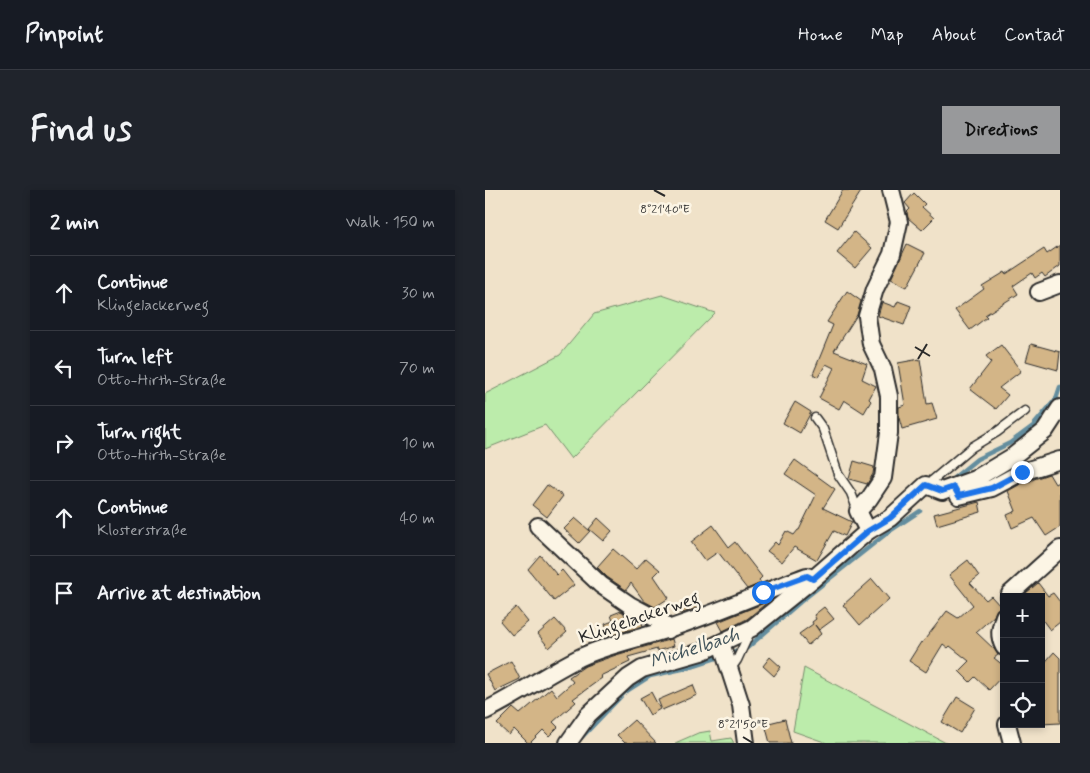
<!DOCTYPE html>
<html lang="en">
<head>
<meta charset="utf-8">
<style>
	:root { --surface:#171b24; --page:#20242c; --text:#f1f3f6; --muted:#9ea1a6; --line:#363941; --accent:#98999b }
	body { margin:0; font-family:Mynerve,sans-serif; background:var(--page); color:var(--text) }
	.controls { position:absolute; right:15px; bottom:15px; display:grid; overflow:hidden; border-radius:0px; box-shadow:0 2px 8px #0003 }
	.controls button { width:45px; height:45px; display:grid; place-items:center; padding:0; border:0; border-bottom:1px solid var(--line); background:var(--surface); color:var(--text); font:25px sans-serif }
	.stop { position:absolute; width:15px; height:15px; margin:-11px; border:4px solid #1a73e8; border-radius:50%; background:#fff }
	.stop.end { background:#1a73e8; border-color:#fff; box-shadow:0 1px 5px #0008 }
	.list { margin:0; padding:0; list-style:none }
	h2 { display:flex; justify-content:space-between; align-items:center; height:65px; margin:0; padding:0 20px; font-size:21px }
	h2 small { font-size:16px; font-weight:400; color:var(--muted) }
	.list li { display:grid; grid-template-columns:32px 1fr auto; gap:15px; align-items:center; box-sizing:border-box; height:75px; padding:0 20px; border-top:1px solid var(--line) }
	.list b { display:block; font-size:19px; white-space:nowrap }
	.list p { margin:0; font-size:16px; white-space:nowrap; color:var(--muted) }
	.list em { font-size:16px; font-style:normal; color:var(--muted) }
	.icon { flex:none; width:28px; height:28px; fill:none; stroke:currentColor; stroke-width:2; stroke-linecap:round; stroke-linejoin:round }
	.map { position:relative; flex:none; width:575px; height:553px; overflow:hidden; border-radius:0px }
	header { display:flex; align-items:center; gap:30px; box-sizing:border-box; height:70px; padding:0 25px; background:var(--surface); border-bottom:1px solid var(--line) }
	header strong { font-size:24px }
	nav { display:flex; gap:28px; margin-inline-start:auto; font-size:18px }
	.intro { display:flex; align-items:center; justify-content:space-between; box-sizing:border-box; height:120px; padding:0 30px }
	h1 { margin:0; font-size:35px }
	.button { padding:12px 22px; border-radius:0px; background:var(--accent); color:#111; font-size:18px; font-weight:700 }
	main { display:flex; gap:30px; padding:0 30px }
	aside { flex:1; background:var(--surface); border-radius:0px; box-shadow:0 2px 8px #0003 }
	.map>svg:first-child { display:block }
	.green { fill:#bcecab; stroke:#748c6b }
	.lines { fill:none; stroke-linecap:round; stroke-linejoin:round }
	.stream { stroke:#638d9e; stroke-width:4.5 }
	.building { fill:#d3b587; stroke:#2b2b2b }
	.lane-casing { stroke:#2b2b2b; stroke-width:11 }
	.street-casing { stroke:#2b2b2b; stroke-width:20 }
	.lane { stroke:#fcf5e5; stroke-width:8 }
	.street { stroke:#fcf5e5; stroke-width:16 }
	.route { stroke:#1a73e8; stroke-width:6 }
	.ticks { fill:none; stroke:#2b2b2b; stroke-width:2 }
	.labels { text-anchor:middle; stroke-width:5; stroke-linejoin:round; paint-order:stroke }
	.street-label { font-size:18px; fill:#2b2b2b; stroke:#fcf5e5 }
	.water-label { font-size:19px; font-style:italic; fill:#42545b; stroke:#fcf5e5 }
	.ticks-label { font-size:12px; text-anchor:middle; fill:#2b2b2b; stroke:#fcf5e5; stroke-width:5; stroke-linejoin:round; paint-order:stroke }
</style>
</head>
<body>
<header>
<strong>Pinpoint</strong>
<nav><a>Home</a><a>Map</a><a>About</a><a>Contact</a></nav>
</header>
<div class="intro"><h1>Find us</h1><a class="button">Directions</a></div>
<main>
<aside>
<h2>2 min<small>Walk · 150 m</small></h2>
<ul class="list">
<li><svg class="icon" aria-label="ahead" viewBox="0 0 24 24"><path d="M12 20V5M6 11l6-6 6 6"/></svg><div><b>Continue</b><p>Klingelackerweg</p></div><em>30 m</em></li>
<li><svg class="icon" aria-label="left" viewBox="0 0 24 24"><path d="M17 20v-9H6M10 6l-5 5 5 5"/></svg><div><b>Turn left</b><p>Otto-Hirth-Straße</p></div><em>70 m</em></li>
<li><svg class="icon" aria-label="right" viewBox="0 0 24 24"><path d="M7 20v-9h11M14 6l5 5-5 5"/></svg><div><b>Turn right</b><p>Otto-Hirth-Straße</p></div><em>10 m</em></li>
<li><svg class="icon" aria-label="ahead" viewBox="0 0 24 24"><path d="M12 20V5M6 11l6-6 6 6"/></svg><div><b>Continue</b><p>Klosterstraße</p></div><em>40 m</em></li>
<li><svg class="icon" aria-label="arrive" viewBox="0 0 24 24"><path d="M6 21V4h12l-3 4 3 4H6"/></svg><div><b>Arrive at destination</b></div></li>
</ul>
</aside>
<div class="map">
<svg width="575" height="553" viewBox="0 0 575 553">
	<rect width="100%" height="100%" fill="#f0e2c9"/>
	<filter id="ink" filterUnits="userSpaceOnUse"><feTurbulence type="fractalNoise" baseFrequency=".02" numOctaves="2"/><feDisplacementMap in="SourceGraphic" scale="10" xChannelSelector="R" yChannelSelector="G"/><feConvolveMatrix kernelMatrix="1 2 1 2 8 2 1 2 1" color-interpolation-filters="sRGB"/></filter>
	<g filter="url(#ink)">
		<g class="green">
			<path d="M177 105 230 123 86 269 60 235 0 259V204L75 165 109 124Z"/>
			<path d="M319 478 461 553H342L308 541Z"/>
			<path d="M225 541 227 551 246 548 249 553H190L213 543Z"/>
		</g>
		<g class="lines">
			<g class="stream">
				<path d="M465 291 492 269 525 253 548 236 571 209 575 197"/>
				<path d="M96 548 140 502 165 486 197 479 262 458 315 412 402 343 435 321"/>
			</g>
		</g>
		<g class="building">
			<path d="M358 0H377L353 38 340 30Z"/>
			<path d="M429 3 440 14 437 17 449 28 437 40 423 28 422 22 425 19 420 13Z"/>
			<path d="M369 42 387 58 370 78 352 63Z"/>
			<path d="M422 54 440 63 422 97 406 89Z"/>
			<path d="M575 55V76L560 87 557 83 550 88 547 83 528 96 533 104 500 125 502 127 485 140 470 120 499 99 497 96 520 82 521 84 559 59 562 64Z"/>
			<path d="M362 101 376 111 372 125 349 161 382 174 377 189 391 196 384 209 386 211 379 223 359 210 354 219 334 208 349 178 341 174 333 187 328 184 348 135 342 132Z"/>
			<path d="M413 111 426 116 419 135 393 126 397 112 410 117Z"/>
			<path d="M546 154 575 162 573 180 541 171Z"/>
			<path d="M516 155 536 181 514 198 523 205 511 219 485 199 506 172 501 166Z"/>
			<path d="M435 169 442 214 447 213 452 229 417 239 414 228V217L420 215 413 173Z"/>
			<path d="M310 212 326 222 315 243 298 233Z"/>
			<path d="M310 270 350 299 338 318 367 332 360 346 349 341 332 370 309 357 297 372 282 361 290 352 293 355 301 341 309 345 313 340H314L331 305 300 284Z"/>
			<path d="M369 271 389 277 388 284 382 294 364 289Z"/>
			<path d="M564 284 570 294 575 291V337L561 346 549 328 527 338 522 325 531 321 523 301 541 291 542 293 549 289Z"/>
			<path d="M62 295 78 306 62 327 47 315Z"/>
			<path d="M494 312 496 322 452 335 449 324Z"/>
			<path d="M90 328 105 341 94 353 79 339Z"/>
			<path d="M113 328 127 341 118 351 104 339Z"/>
			<path d="M228 335 244 357 250 352 277 387 274 390 276 393 262 399 233 362 220 371 206 352Z"/>
			<path d="M128 359 151 379 161 368 175 380 169 386 184 408 170 417 159 411 146 393 141 400 122 387 112 377Z"/>
			<path d="M55 365 72 385 77 380 89 395 69 411 43 379Z"/>
			<path d="M483 370 494 386 485 393 501 410 506 406 516 417 512 419 509 426 491 442 510 460 513 465 509 468 519 476V484L504 500 490 487 485 492 474 481 484 471 465 456 463 458 458 454 441 482 424 471 436 452 437 453 462 421 473 428 488 415 464 385Z"/>
			<path d="M387 389 404 409 375 435 358 415Z"/>
			<path d="M553 393 563 406 568 403 575 412V432L565 440 556 428V407H543L541 403Z"/>
			<path d="M207 408 212 418 195 424 191 416Z"/>
			<path d="M284 411 262 429 238 441 233 432Z"/>
			<path d="M31 417 43 432 27 445 15 431Z"/>
			<path d="M339 417 349 429 334 440 330 435 336 444 323 455 314 444 328 434 327 432 331 429 329 425Z"/>
			<path d="M136 421 139 423 141 429 147 427 157 433 158 436 124 446 120 434 128 431 126 425Z"/>
			<path d="M70 429 82 442 64 458 53 444Z"/>
			<path d="M187 449 189 456 172 461V459L143 467 145 472 115 486 117 488 88 509 91 512 68 532 73 537 64 546 58 540 45 553H43L29 539 24 545 12 534 28 518 35 524 66 498 72 506 88 492 84 487 100 476 131 465Z"/>
			<path d="M569 462 575 468V533L556 534V477Z"/>
			<path d="M285 467 296 477 289 486 278 476Z"/>
			<path d="M26 471 35 489 10 501 1 484Z"/>
			<path d="M208 495 212 505 177 520 173 510Z"/>
			<path d="M166 502 175 519 165 525 155 508Z"/>
			<path d="M472 507 490 518 475 543 457 532Z"/>
			<path d="M300 529 306 553H285L280 534Z"/>
			<path d="M149 530 171 553H140L132 545Z"/>
		</g>
		<g class="lines">
			<defs>
				<g id="lane">
					<path d="M330 228 338 239 353 284 366 303 373 321"/>
					<path d="M442 295 487 257 512 242 540 221"/>
					<path d="M245 480 252 470 265 442"/>
				</g>
				<g id="street">
					<path d="M554 102 575 94"/>
					<path d="M469 297 474 306 507 298 537 282 575 270"/>
					<path d="M53 336 116 395 145 415 177 432 183 440"/>
					<path d="M383 341 373 321 384 309 398 288 404 243V206L398 179 386 154 382 126 390 99 407 64 414 32 406 0"/>
					<path d="M524 407 525 404 575 359"/>
					<path d="M519 426C515 439 513 445 519 457"/>
					<path d="M236 453 256 515 261 553"/>
					<path d="M0 521C33 505 63 483 96 467 124 454 154 449 183 439 230 424 275 403 322 386L326 388"/>
					<path d="M522 534 527 553"/>
					<path d="M83 553 103 525 143 488 157 479 216 462 267 438 328 389 383 341 405 328 441 295 457 301 490 289 527 267 560 241 575 218"/>
				</g>
			</defs>
			<use href="#lane" class="lane-casing"/>
			<use href="#street" class="street-casing"/>
			<use href="#lane" class="lane"/>
			<use href="#street" class="street"/>
		</g>
	</g>
	<g class="lines" filter="url(#ink)">
		<path class="route" d="M278 402 322 386 328 389 383 341 405 328 441 295 457 301 469 297 474 306 507 298 537 282"/>
	</g>
	<path class="ticks" d="M169 0 180 6M430 157 445 166M433 169 442 154M258 547 268 553"/>
	<g class="labels">
		<g class="street-label">
			<text transform="translate(154 427) rotate(-19)" y="6">Klingelackerweg</text>
		</g>
		<g class="water-label">
			<text transform="translate(209 457) rotate(-18)" y="7">Michelbach</text>
		</g>
	</g>
	<g class="ticks-label">
		<text x="180" y="23">8°21'40"E</text>
		<text x="258" y="538">8°21'50"E</text>
	</g>
</svg>
<div class="controls">
<button>+</button>
<button>−</button>
<button><svg class="icon" aria-label="locate" viewBox="0 0 24 24"><circle cx="12" cy="12" r="6"/><path d="M12 2v4M12 18v4M2 12h4M18 12h4"/></svg></button>
</div>
<div class="stop" style="left:278px;top:402px"></div>
<div class="stop end" style="left:537px;top:282px"></div>
</div>
</main>
</body>
</html>
